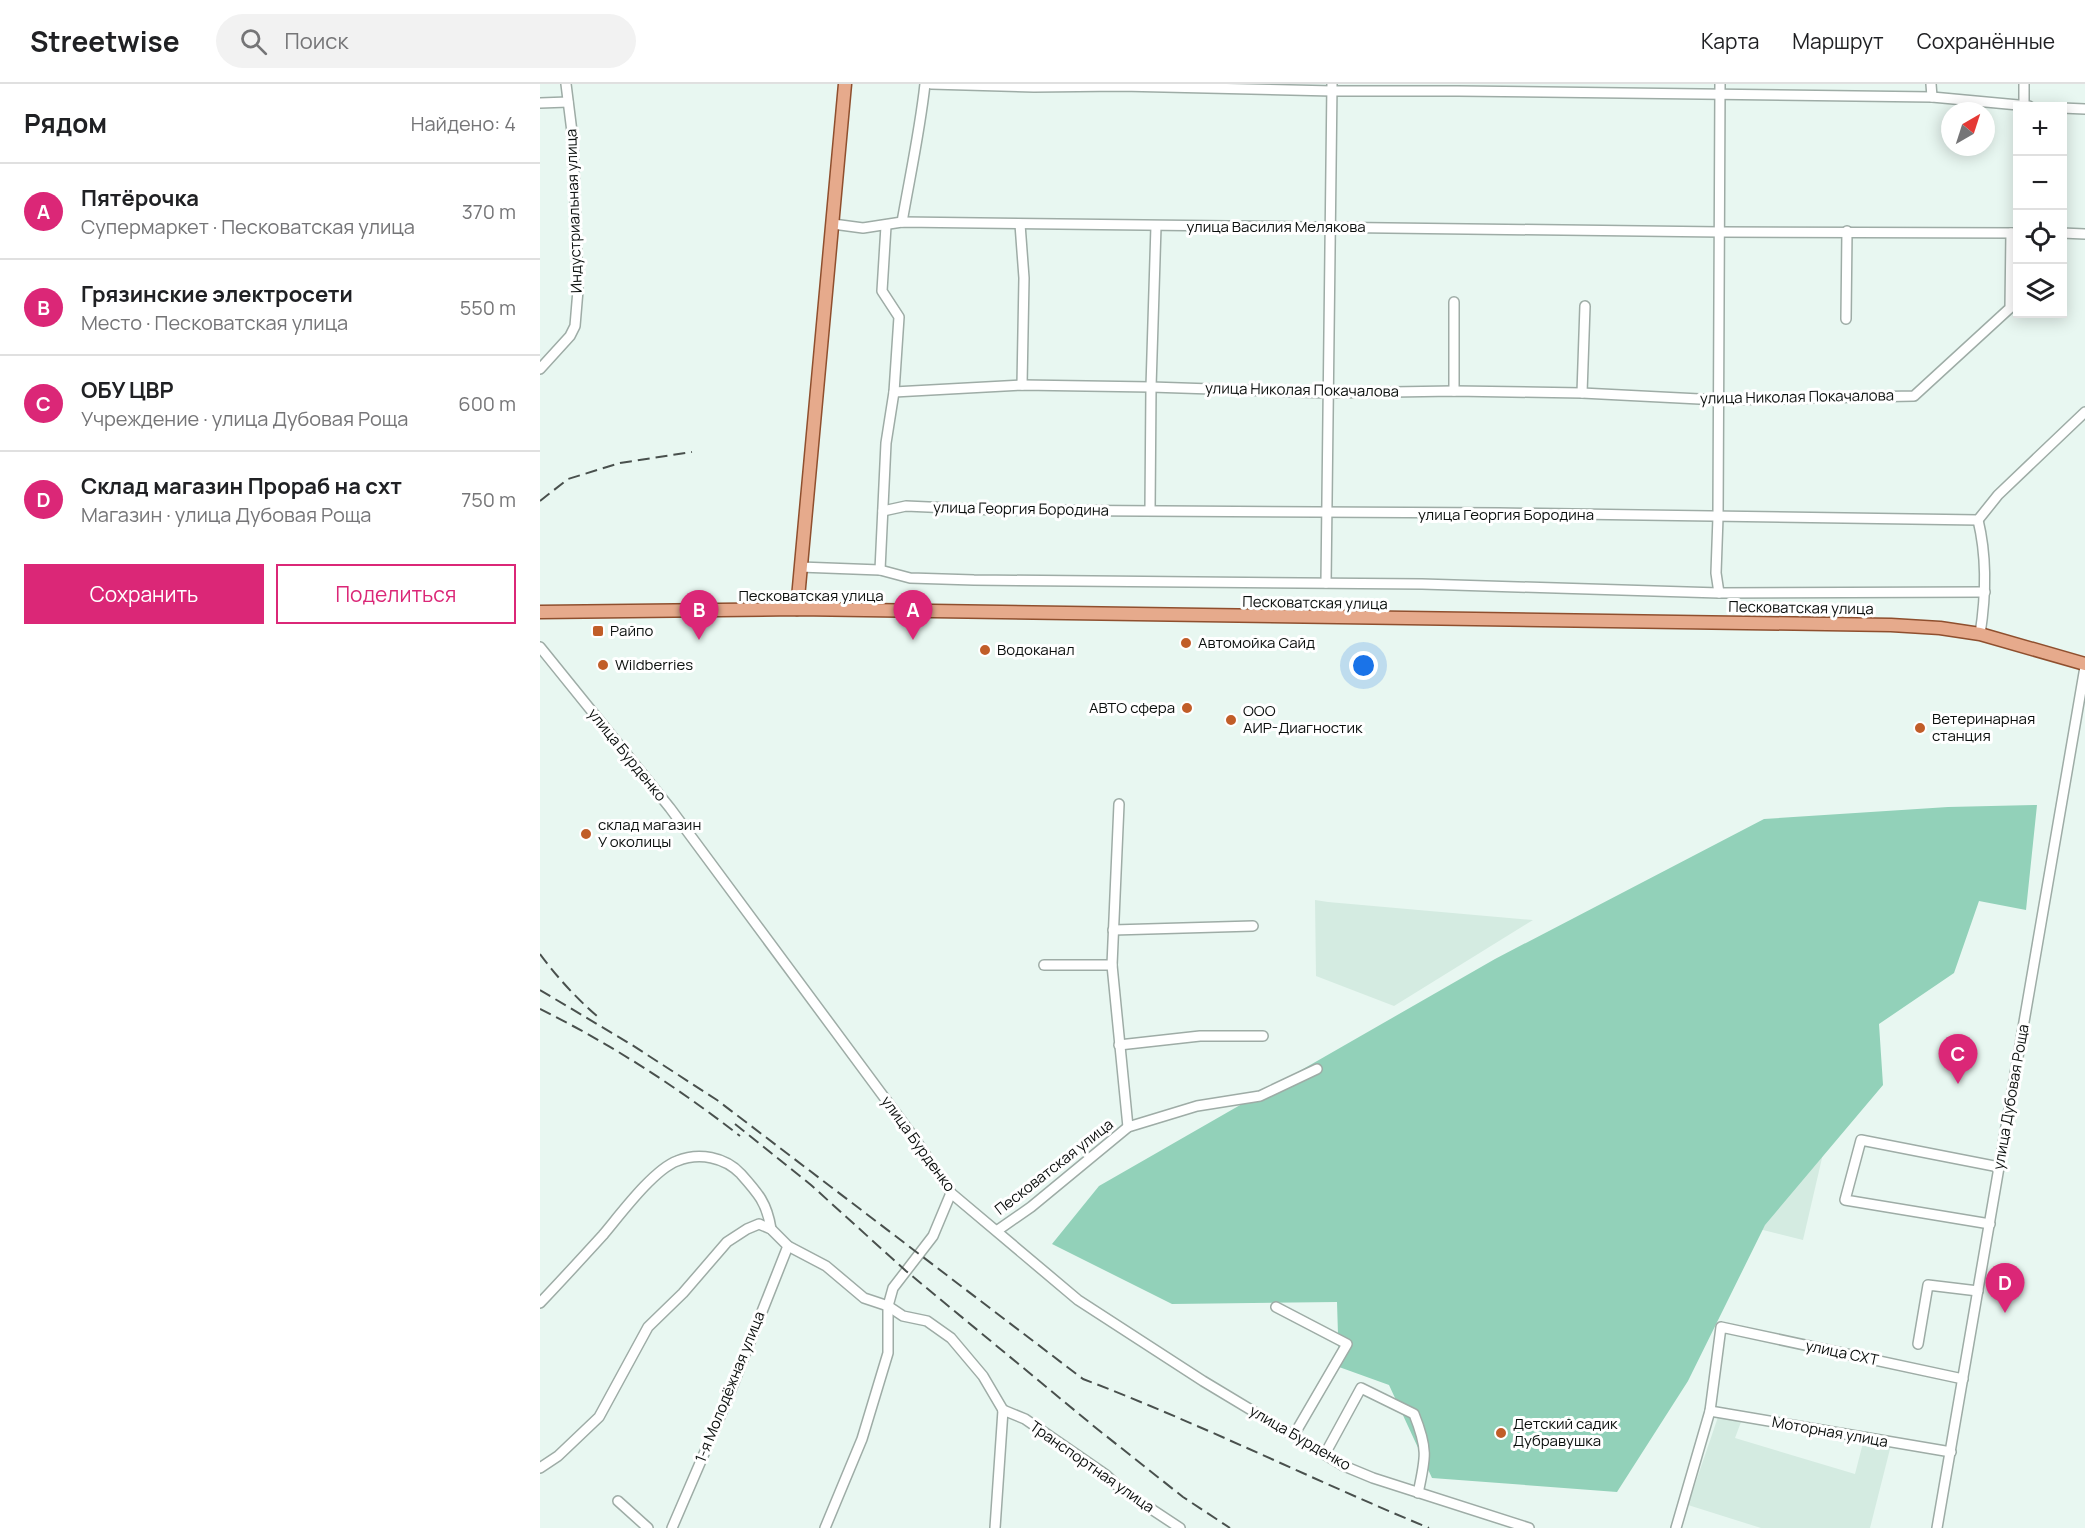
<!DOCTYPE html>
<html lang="ru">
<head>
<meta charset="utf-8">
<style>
	:root { --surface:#fff; --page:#f2f2f2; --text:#202124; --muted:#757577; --line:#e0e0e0; --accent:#db2777 }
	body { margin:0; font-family:Manrope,sans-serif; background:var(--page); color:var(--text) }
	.controls { position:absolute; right:18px; top:18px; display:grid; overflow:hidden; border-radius:0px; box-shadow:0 3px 15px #0003 }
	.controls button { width:54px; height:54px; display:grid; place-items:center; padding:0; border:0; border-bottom:2px solid var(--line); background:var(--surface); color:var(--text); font:30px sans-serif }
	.compass { position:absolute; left:1401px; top:18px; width:54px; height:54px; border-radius:50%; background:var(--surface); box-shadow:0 3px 15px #0003; rotate:39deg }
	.you { position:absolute; left:824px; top:582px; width:21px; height:21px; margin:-15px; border:4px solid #fff; border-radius:50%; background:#1a73e8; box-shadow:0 0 0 9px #1a73e833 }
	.badge { display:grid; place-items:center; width:39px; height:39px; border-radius:50%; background:var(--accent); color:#fff; font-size:20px; font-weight:700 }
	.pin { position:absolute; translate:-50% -50px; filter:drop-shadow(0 2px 3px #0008) }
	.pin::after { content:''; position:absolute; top:32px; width:21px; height:18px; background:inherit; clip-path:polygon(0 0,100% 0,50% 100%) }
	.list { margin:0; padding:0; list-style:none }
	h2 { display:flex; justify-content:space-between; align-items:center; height:78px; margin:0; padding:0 24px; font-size:26px }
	h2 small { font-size:20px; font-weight:400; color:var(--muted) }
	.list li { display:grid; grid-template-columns:39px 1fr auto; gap:18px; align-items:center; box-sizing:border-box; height:96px; padding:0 24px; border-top:2px solid var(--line) }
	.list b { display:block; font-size:22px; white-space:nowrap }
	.list p { margin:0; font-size:20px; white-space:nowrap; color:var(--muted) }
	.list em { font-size:20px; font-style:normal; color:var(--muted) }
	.actions { display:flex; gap:12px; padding:18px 24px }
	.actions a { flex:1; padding:14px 0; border:2px solid var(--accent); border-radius:0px; text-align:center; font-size:21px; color:var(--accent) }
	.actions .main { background:var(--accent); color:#fff }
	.icon { flex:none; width:33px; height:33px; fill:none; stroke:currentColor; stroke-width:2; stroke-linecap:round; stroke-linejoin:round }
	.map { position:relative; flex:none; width:1545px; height:1444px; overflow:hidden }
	header { display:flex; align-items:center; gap:36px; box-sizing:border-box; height:84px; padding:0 30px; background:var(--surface); border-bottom:2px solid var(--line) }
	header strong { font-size:28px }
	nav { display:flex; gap:33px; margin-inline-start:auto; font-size:21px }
	.search { width:420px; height:54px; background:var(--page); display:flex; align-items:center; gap:15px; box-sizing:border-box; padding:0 21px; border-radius:33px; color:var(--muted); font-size:22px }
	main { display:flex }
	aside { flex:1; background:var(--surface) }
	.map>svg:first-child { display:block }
	.built { fill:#d4ebe1 }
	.forest { fill:#92d1b9 }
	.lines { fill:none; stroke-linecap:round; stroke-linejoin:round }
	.minor-casing { stroke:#9eaca6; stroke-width:12 }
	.major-casing { stroke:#8f4f2e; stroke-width:15 }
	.minor { stroke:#fff; stroke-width:9 }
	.major { stroke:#e6aa8c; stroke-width:12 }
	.rail { stroke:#49504d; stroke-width:2; stroke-dasharray:12 6; stroke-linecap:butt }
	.poi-dot { fill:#c15d28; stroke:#fff; stroke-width:2 }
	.labels { text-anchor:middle; stroke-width:6; stroke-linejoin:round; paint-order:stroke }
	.street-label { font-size:15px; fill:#0b0f0d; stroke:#fff }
	.poi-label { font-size:15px; fill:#0b0f0d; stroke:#fff; text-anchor:start }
</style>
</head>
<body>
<header>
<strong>Streetwise</strong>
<div class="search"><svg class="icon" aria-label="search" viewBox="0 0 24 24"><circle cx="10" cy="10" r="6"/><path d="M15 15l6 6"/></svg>Поиск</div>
<nav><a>Карта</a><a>Маршрут</a><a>Сохранённые</a></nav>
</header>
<main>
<aside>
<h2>Рядом<small>Найдено: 4</small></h2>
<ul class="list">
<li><span class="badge">A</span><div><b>Пятёрочка</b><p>Супермаркет · Песковатская улица</p></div><em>370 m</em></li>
<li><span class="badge">B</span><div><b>Грязинские электросети</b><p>Место · Песковатская улица</p></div><em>550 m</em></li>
<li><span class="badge">C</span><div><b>ОБУ ЦВР</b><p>Учреждение · улица Дубовая Роща</p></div><em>600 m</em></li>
<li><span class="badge">D</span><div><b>Склад магазин Прораб на схт</b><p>Магазин · улица Дубовая Роща</p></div><em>750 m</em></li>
</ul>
<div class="actions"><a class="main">Сохранить</a><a>Поделиться</a></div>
</aside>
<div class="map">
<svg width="1545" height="1444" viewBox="0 0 1545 1444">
	<rect width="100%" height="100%" fill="#e8f7f1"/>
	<g class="built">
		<path d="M775 816 788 818 993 836 854 922 776 892Z"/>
		<path d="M1305 975 1263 1156 1219 1145Z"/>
		<path d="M1178 1333 1201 1338 1195 1354 1315 1390 1324 1355 1351 1361 1330 1444H1221L1148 1421Z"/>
	</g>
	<path class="forest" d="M1497 721 1486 826 1439 817 1414 889 1339 940 1343 1001 1225 1141 1148 1297 1077 1408 892 1394 849 1301 799 1283 797 1218 632 1220 512 1160 559 1102 955 875 1224 735 1408 723Z"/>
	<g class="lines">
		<defs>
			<g id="minor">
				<path d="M391 0 494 3 581 2 792 7H918L1392 13 1489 22"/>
				<path d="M1391 0 1392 13"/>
				<path d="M1484 0V22"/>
				<path d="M0 19 28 18"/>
				<path d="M1522 24 1545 25"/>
				<path d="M362 138C370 92 380 46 385 0"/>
				<path d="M293 140 323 144 362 138 1180 148 1478 149"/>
				<path d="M480 140 484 194 482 301"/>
				<path d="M1522 149 1545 150"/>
				<path d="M1306 235 1307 147"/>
				<path d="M0 285 30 252 35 242 38 206 33 56 26 0"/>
				<path d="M914 307V218"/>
				<path d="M354 308 482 301 611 303 789 309 914 307 1042 309 1179 316 1374 312 1470 224 1471 149"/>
				<path d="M1042 309 1045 222"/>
				<path d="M610 426 611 303 616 142"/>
				<path d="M343 427 366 422 455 426 959 429 1438 436 1458 411 1545 328"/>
				<path d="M1438 436C1447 473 1446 512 1440 550"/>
				<path d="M260 483 340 486 370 494 434 496 882 500 1179 509 1445 508"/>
				<path d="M340 486 346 359 354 308 359 233 342 207 346 142"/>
				<path d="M786 499 792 0"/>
				<path d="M1179 509 1176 489 1178 433 1180 0"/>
				<path d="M0 563 130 724 375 1055 411 1109 538 1216 663 1297 804 1382 833 1394 989 1444"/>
				<path d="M579 720 572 881 588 1043"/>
				<path d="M573 846 713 842"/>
				<path d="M504 881H572"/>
				<path d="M579 961 660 952H723"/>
				<path d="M1450 1140 1305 1116 1321 1056 1459 1083"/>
				<path d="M458 1146 491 1123 588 1043 657 1022 720 1012 777 985"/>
				<path d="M0 1219C21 1197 42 1174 63 1151 80 1131 113 1086 137 1077 159 1068 185 1073 201 1090 218 1109 227 1119 231 1145"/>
				<path d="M736 1223 807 1260 754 1351"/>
				<path d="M1378 1260 1388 1201 1438 1207"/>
				<path d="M463 1326 485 1335 566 1391 581 1405 640 1444"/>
				<path d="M1170 1327 1411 1368"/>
				<path d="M785 1370 821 1304 874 1330C888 1365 886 1373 878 1409"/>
				<path d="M0 1384 18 1372 59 1333 108 1243 143 1209 187 1158 207 1145 219 1140 231 1145 248 1162 286 1182 324 1214 348 1222 363 1232 387 1237 411 1254 443 1292 463 1326"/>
				<path d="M78 1417 108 1444"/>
				<path d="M132 1444 185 1321 248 1162"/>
				<path d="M285 1444 322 1355 348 1269V1222L353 1204 393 1152 411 1109"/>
				<path d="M455 1444 463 1326"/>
				<path d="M1136 1444 1170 1327 1181 1243 1423 1295"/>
				<path d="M1397 1444 1545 583"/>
			</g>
			<g id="major">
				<path d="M257 525 305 0"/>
				<path d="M0 528 257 525 1351 541 1400 544 1440 550 1545 580"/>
			</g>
		</defs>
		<use href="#minor" class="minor-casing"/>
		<use href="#major" class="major-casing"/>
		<use href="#minor" class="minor"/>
		<use href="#major" class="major"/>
		<g class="rail">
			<path d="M0 417 28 395 80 379 152 368"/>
			<path d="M0 870C17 893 35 913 57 932"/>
			<path d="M0 906 92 961 177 1016 543 1295C661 1340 773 1396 889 1444"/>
			<path d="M0 925C71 960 137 1003 200 1052"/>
			<path d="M195 1040 271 1101 366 1187 556 1344 643 1413 690 1444"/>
		</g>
	</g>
	<g class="poi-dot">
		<rect x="52" y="541" width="12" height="12" rx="3"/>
		<circle cx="646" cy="559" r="6"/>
		<circle cx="445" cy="566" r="6"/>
		<circle cx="63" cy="581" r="6"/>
		<circle cx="647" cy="624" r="6"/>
		<circle cx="691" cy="636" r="6"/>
		<circle cx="1380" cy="644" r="6"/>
		<circle cx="46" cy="750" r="6"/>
		<circle cx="961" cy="1349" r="6"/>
	</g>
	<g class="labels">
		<g class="street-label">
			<text transform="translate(34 127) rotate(-92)" y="5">Индустриальная улица</text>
			<text x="736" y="148">улица Василия Мелякова</text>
			<text transform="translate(762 306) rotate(1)" y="5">улица Николая Покачалова</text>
			<text transform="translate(1257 313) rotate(-1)" y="5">улица Николая Покачалова</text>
			<text transform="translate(481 425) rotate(1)" y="5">улица Георгия Бородина</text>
			<text x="966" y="436">улица Георгия Бородина</text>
			<text x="271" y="517">Песковатская улица</text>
			<text transform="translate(775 519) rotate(1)" y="5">Песковатская улица</text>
			<text transform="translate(1261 524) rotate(1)" y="5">Песковатская улица</text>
			<text transform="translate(87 671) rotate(51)" y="5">улица Бурденко</text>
			<text transform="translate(1471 1013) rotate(-80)" y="5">улица Дубовая Роща</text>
			<text transform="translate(378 1060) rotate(54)" y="5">улица Бурденко</text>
			<text transform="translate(514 1083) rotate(-38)" y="5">Песковатская улица</text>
			<text transform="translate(1302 1269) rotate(12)" y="5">улица СХТ</text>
			<text transform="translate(190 1303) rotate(-68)" y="5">1-я Молодёжная улица</text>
			<text transform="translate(1290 1348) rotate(10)" y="5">Моторная улица</text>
			<text transform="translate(760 1354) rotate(30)" y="5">улица Бурденко</text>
			<text transform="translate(552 1383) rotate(35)" y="5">Транспортная улица</text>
		</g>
		<g class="poi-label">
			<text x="70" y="552">Райпо</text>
			<text x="658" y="564">Автомойка Сайд</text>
			<text x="457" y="571">Водоканал</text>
			<text x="75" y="586">Wildberries</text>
			<text x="635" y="629" text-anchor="end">АВТО сфера</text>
			<text x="703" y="632">ООО<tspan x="703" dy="17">АИР-Диагностик</tspan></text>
			<text x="1392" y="640">Ветеринарная<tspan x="1392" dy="17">станция</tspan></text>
			<text x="58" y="746">склад магазин<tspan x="58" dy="17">У околицы</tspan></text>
			<text x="973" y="1345">Детский садик<tspan x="973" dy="17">Дубравушка</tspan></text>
		</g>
	</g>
</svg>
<div class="controls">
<button>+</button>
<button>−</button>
<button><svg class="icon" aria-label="locate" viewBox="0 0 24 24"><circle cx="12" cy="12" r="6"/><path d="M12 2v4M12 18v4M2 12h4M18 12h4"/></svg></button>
<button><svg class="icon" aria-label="layers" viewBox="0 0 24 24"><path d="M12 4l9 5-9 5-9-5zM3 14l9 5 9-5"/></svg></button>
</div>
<svg class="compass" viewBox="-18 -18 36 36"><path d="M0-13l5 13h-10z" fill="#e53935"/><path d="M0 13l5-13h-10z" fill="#757577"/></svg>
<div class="you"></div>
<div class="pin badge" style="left:373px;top:556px">A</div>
<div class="pin badge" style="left:159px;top:556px">B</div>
<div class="pin badge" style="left:1418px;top:1000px">C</div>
<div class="pin badge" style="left:1465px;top:1229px">D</div>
</div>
</main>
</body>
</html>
